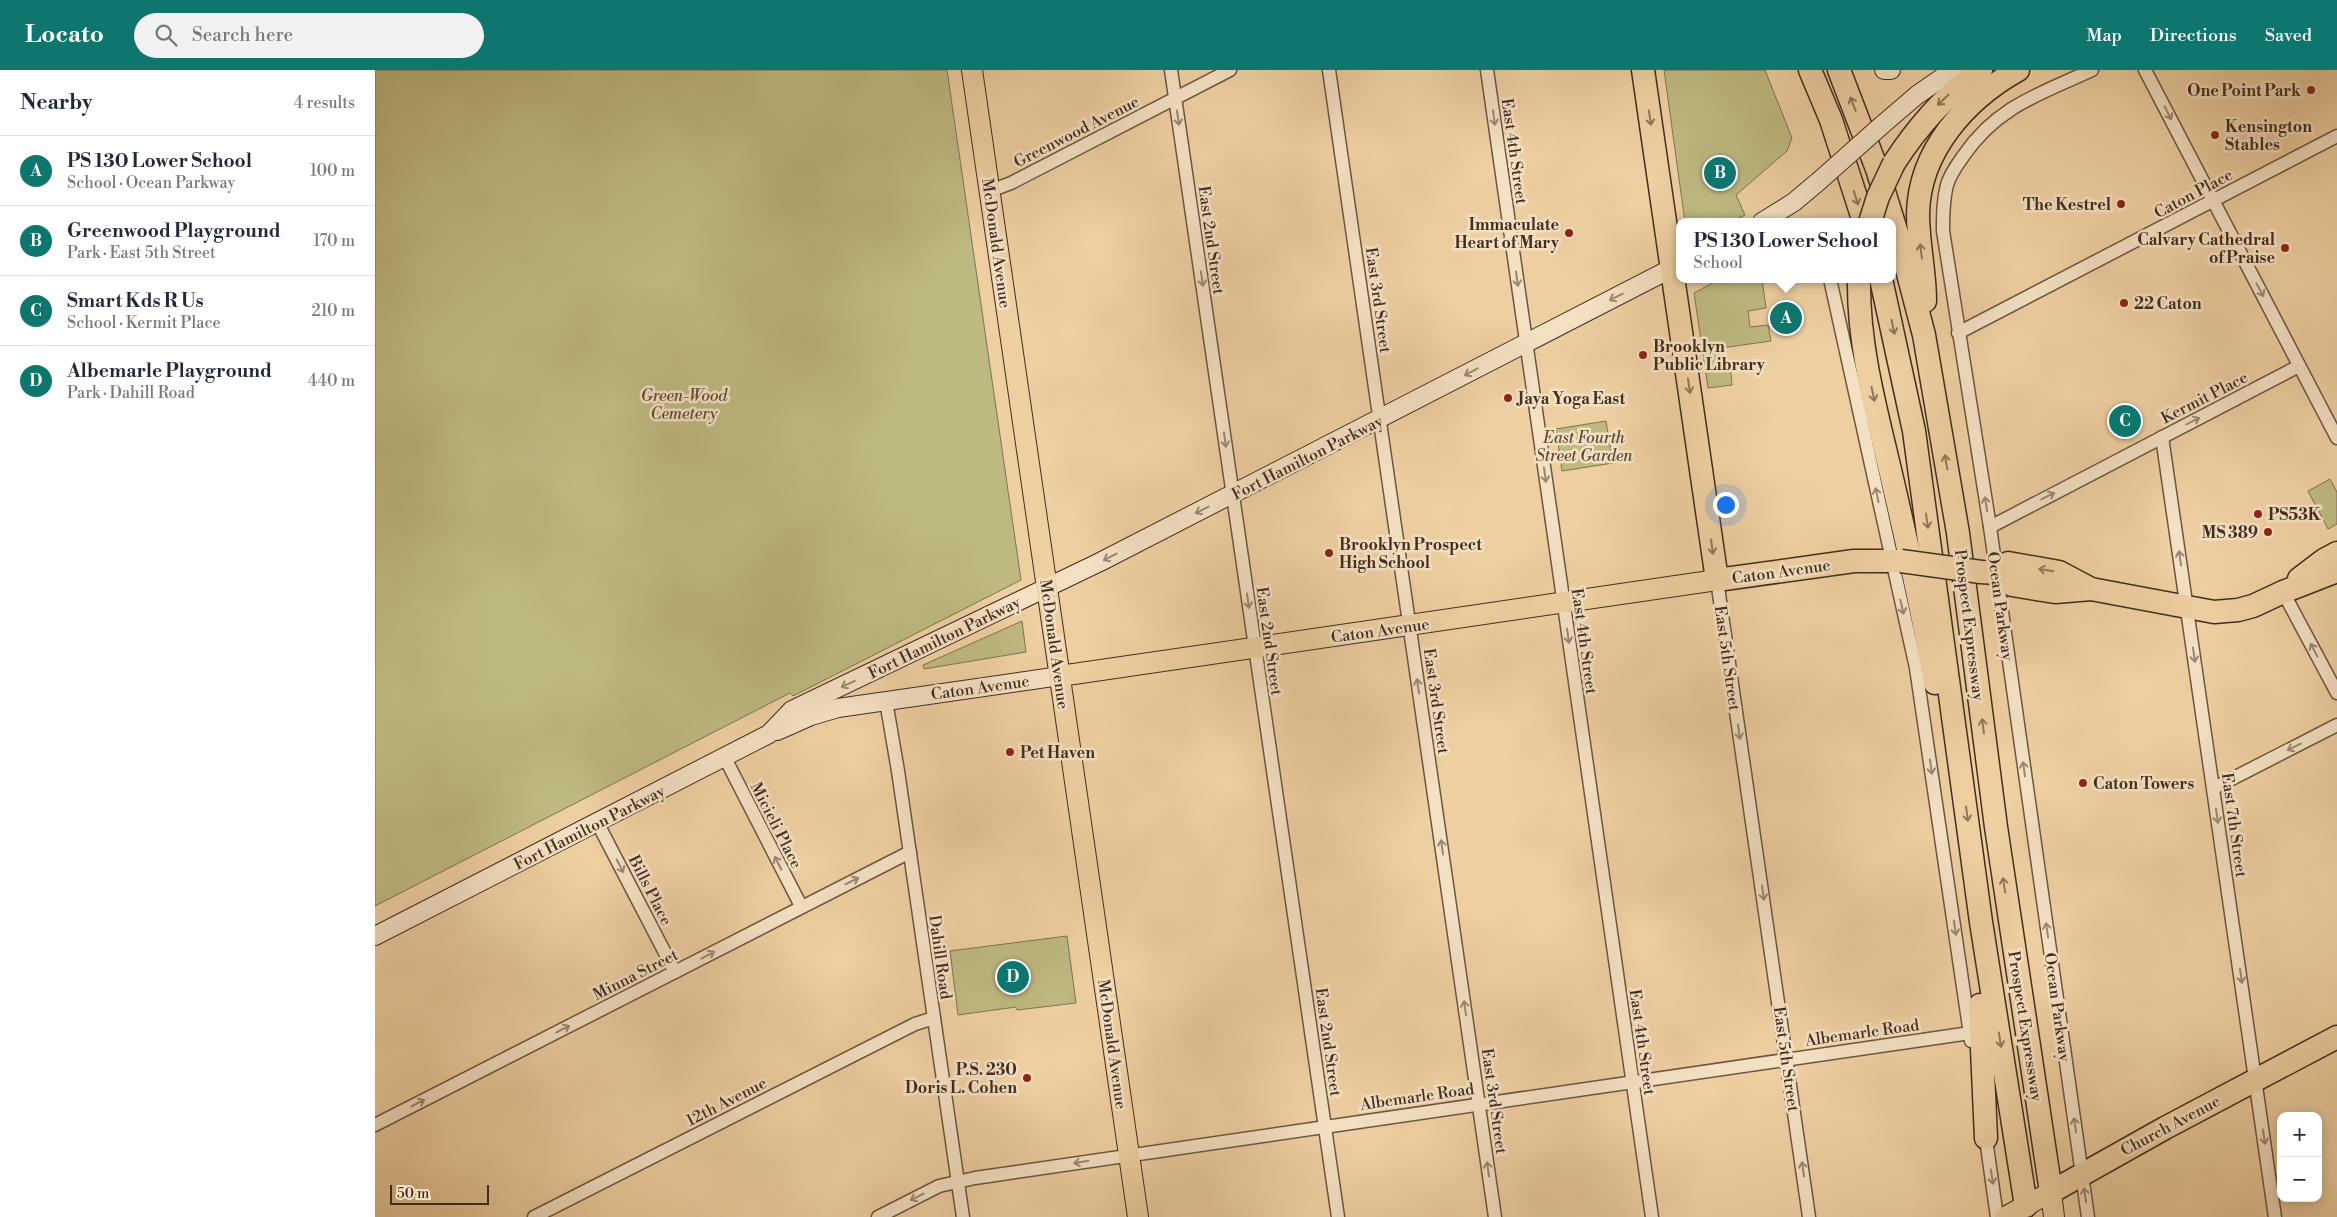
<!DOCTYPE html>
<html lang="en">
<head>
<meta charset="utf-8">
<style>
	:root { --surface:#fff; --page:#f2f2f3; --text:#1f2937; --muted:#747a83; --line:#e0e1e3; --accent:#0f766e }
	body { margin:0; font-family:"Libre Bodoni",serif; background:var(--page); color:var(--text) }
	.controls { position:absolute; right:15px; bottom:15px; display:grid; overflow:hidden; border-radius:10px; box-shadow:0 2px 12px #0003 }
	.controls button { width:45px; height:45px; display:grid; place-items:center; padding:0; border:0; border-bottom:1px solid var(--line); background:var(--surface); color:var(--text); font:25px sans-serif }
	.scale { position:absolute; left:15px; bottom:12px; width:99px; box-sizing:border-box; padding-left:5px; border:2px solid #422d1f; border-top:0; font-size:14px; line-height:18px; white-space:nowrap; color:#422d1f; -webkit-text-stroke:4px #f4e0c3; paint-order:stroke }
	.you { position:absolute; left:1350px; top:434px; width:18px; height:18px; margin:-12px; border:4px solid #fff; border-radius:50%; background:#1a73e8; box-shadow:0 0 0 8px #1a73e833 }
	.badge { display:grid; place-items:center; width:32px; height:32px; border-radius:50%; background:var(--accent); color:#fff; font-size:16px; font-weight:700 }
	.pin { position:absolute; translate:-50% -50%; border:2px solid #fff; box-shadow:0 1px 5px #0006 }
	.popup { position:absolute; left:1301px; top:148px; width:220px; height:65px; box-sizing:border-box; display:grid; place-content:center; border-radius:10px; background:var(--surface); filter:drop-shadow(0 1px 4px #0005); font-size:16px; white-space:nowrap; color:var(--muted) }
	.popup b { font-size:19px; color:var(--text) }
	.popup::after { content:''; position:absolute; left:50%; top:100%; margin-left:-10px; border:10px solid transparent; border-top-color:var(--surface) }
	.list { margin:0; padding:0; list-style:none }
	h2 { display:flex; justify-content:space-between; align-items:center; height:65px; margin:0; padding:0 20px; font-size:21px }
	h2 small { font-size:16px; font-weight:400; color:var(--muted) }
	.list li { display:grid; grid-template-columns:32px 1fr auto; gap:15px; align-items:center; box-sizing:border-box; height:70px; padding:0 20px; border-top:1px solid var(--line) }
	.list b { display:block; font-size:19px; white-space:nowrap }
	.list p { margin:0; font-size:16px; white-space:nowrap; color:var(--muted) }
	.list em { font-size:16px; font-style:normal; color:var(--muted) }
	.icon { flex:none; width:28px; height:28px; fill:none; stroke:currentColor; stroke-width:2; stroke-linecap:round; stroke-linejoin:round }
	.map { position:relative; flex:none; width:1962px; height:1147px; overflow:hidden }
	header { display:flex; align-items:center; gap:30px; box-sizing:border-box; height:70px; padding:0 25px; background:var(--accent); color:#fff }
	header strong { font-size:24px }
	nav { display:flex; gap:28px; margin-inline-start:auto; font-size:18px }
	.search { width:350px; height:45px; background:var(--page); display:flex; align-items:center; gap:12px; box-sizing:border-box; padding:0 18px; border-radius:28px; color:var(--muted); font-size:19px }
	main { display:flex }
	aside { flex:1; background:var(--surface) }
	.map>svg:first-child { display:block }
	.green { fill:#beb981; stroke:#807350 }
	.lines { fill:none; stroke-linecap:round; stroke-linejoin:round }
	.street-casing { stroke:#6d5640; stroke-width:15 }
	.secondary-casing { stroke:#422d1f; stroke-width:20 }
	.primary-casing { stroke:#422d1f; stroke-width:22 }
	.highway-casing { stroke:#422d1f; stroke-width:25 }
	.street { stroke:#f4e0c3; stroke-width:12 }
	.secondary { stroke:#f4e0c3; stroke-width:18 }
	.primary { stroke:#eecfa2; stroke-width:20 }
	.highway { stroke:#eecfa2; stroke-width:22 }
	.secondary-bridge-casing { stroke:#422d1f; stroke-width:20; stroke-linecap:butt }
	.highway-bridge-casing { stroke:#422d1f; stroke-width:25; stroke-linecap:butt }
	.secondary-bridge { stroke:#f4e0c3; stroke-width:18 }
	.highway-bridge { stroke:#eecfa2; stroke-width:22 }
	.oneway { stroke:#8f765a }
	.oneway2 { stroke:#9b8671 }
	.poi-dot { fill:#8f2418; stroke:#f4e0c3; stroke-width:2 }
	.labels { text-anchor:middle; stroke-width:5; stroke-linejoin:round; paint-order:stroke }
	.poi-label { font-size:16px; font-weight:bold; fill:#422d1f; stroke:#f4e0c3; text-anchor:start }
	.street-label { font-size:16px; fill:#422d1f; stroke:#f4e0c3 }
	.park-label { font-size:16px; font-style:italic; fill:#5b4933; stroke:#f4e0c3 }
</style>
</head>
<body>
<header>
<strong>Locato</strong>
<div class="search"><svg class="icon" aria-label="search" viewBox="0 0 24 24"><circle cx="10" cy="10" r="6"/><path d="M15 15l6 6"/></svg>Search here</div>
<nav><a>Map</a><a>Directions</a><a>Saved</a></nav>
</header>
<main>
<aside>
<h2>Nearby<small>4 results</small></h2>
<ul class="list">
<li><span class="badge">A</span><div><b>PS 130 Lower School</b><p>School · Ocean Parkway</p></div><em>100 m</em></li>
<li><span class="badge">B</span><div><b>Greenwood Playground</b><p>Park · East 5th Street</p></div><em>170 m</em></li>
<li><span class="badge">C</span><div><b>Smart Kds R Us</b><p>School · Kermit Place</p></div><em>210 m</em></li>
<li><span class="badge">D</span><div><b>Albemarle Playground</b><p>Park · Dahill Road</p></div><em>440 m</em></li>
</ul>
</aside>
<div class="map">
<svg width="1962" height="1147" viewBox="0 0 1962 1147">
	<rect width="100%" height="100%" fill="#eecfa2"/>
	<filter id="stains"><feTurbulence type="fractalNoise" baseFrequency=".004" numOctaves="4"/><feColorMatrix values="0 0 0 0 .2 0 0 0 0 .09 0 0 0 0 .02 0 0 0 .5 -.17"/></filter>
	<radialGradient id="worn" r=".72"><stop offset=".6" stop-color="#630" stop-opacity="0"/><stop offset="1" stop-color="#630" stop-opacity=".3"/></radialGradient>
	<g class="green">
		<path d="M0 0H572L646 510 418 626 415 623 0 836Z"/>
		<path d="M1289 0H1390L1417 68 1412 81 1361 125 1370 145 1356 152H1310Z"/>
		<path d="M1345 209H1387L1391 238 1373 241 1375 257 1393 255 1396 271 1346 278 1348 293 1355 292 1357 315 1333 318 1319 223Z"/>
		<path d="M1231 351 1238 393 1187 401 1181 359Z"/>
		<path d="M1955 409 1962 422V454L1953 459 1933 421Z"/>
		<path d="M647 551 651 582 549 599 548 595Z"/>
		<path d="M692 866 701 933 642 940 641 937 583 945 575 881Z"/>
	</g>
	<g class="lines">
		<defs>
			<g id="street">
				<path d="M796 0 963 1147"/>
				<path d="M954 0 1120 1147"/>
				<path d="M1112 0 1277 1147"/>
				<path d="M1770 0 1962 368"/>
				<path d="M615 121 636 113 855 0"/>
				<path d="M1455 209 1541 598 1596 971"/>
				<path d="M1583 263 1962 66"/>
				<path d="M1787 367 1900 1147"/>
				<path d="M1615 457 1924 296"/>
				<path d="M1342 510 1434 1147"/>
				<path d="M1908 522 1962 623"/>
				<path d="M511 631 523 701 588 1147"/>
				<path d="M350 688 426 836"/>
				<path d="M1839 718 1962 655"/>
				<path d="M222 752 300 902"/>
				<path d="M0 1055 535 782"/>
				<path d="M1610 1062 1622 1147"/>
				<path d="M159 1147 540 954 559 948"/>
				<path d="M503 1147 564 1116 600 1108 1595 963"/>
				<path d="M1713 1147 1615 457 1568 161C1568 145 1568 130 1572 115 1575 104 1582 95 1589 85 1623 36 1665 24 1717 0"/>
			</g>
			<g id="secondary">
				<path d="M1509 0H1516"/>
				<path d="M1507 55 1542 25 1578 0"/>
				<path d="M1387 152 1419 132 1444 111"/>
				<path d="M402 661 436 646 463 638 685 606"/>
				<path d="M0 866 394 664 417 640 725 492 1305 194"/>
			</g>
			<g id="primary">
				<path d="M597 0 763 1147"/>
				<path d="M685 606 1342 510"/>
				<path d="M1630 1147 1676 1122 1679 1147"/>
			</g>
			<g id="highway">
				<path d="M1268 0 1342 510 1479 491H1526"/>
				<path d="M1435 0 1456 50 1489 152"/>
				<path d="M1464 0 1502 99 1525 173 1549 265 1583 463 1621 757 1676 1122 1790 1058 1962 967"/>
				<path d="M1519 93C1543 56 1570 25 1606 0"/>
				<path d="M1484 209C1483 276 1501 340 1516 404 1532 473 1548 543 1560 613"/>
				<path d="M1506 209 1539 361 1606 852 1651 1136"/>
				<path d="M1550 231C1550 202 1543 173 1543 144 1544 81 1591 29 1643 0"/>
				<path d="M1606 502 1621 503 1637 515 1680 522 1716 519 1839 542 1863 540 1878 536 1908 522 1962 501"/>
				<path d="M1621 503 1633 493 1684 502 1716 519"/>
				<path d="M1924 509 1949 490 1962 483"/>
				<path d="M1605 935 1611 1068"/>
			</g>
		</defs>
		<use href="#street" class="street-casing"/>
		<use href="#secondary" class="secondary-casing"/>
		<use href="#primary" class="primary-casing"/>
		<use href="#highway" class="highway-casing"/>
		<use href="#street" class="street"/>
		<use href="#secondary" class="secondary"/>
		<use href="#primary" class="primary"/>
		<use href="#highway" class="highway"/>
		<defs>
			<path id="secondary-bridge" d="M1444 111 1507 55"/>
			<g id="highway-bridge">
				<path d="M1495 152 1503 127 1519 93"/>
				<path d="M1526 491 1606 502"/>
			</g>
		</defs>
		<use href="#secondary-bridge" class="secondary-bridge-casing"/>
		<use href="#highway-bridge" class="highway-bridge-casing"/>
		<use href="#secondary-bridge" class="secondary-bridge"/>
		<use href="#highway-bridge" class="highway-bridge"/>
	</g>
	<defs><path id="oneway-shaft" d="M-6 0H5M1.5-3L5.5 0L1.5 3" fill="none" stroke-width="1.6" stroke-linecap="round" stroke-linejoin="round" transform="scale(1.25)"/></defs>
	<g class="oneway">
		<use href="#oneway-shaft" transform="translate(1568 30) rotate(136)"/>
		<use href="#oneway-shaft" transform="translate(1478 34) rotate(-111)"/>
		<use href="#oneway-shaft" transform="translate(1275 48) rotate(81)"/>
		<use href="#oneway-shaft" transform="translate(1481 128) rotate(72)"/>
		<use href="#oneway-shaft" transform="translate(1546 181) rotate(-97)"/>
		<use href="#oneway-shaft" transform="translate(1518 257) rotate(78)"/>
		<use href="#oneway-shaft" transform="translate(1314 316) rotate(82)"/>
		<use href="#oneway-shaft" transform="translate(1498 324) rotate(78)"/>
		<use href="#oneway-shaft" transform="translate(1571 392) rotate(-100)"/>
		<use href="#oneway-shaft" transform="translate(1552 451) rotate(82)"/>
		<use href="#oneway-shaft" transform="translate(1337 477) rotate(82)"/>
		<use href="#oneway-shaft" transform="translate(1671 500) rotate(-170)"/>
		<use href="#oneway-shaft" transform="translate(1608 656) rotate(-97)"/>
		<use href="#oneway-shaft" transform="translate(1592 744) rotate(83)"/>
		<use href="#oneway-shaft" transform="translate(1629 815) rotate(-99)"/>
		<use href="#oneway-shaft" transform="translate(1625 970) rotate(81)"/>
	</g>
	<g class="oneway2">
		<use href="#oneway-shaft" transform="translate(1793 43) rotate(63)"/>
		<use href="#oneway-shaft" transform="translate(803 48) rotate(82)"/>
		<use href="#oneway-shaft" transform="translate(1119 48) rotate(82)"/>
		<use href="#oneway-shaft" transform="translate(827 209) rotate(82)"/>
		<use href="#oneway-shaft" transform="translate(1142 209) rotate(82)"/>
		<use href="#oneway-shaft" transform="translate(1885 220) rotate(62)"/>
		<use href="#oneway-shaft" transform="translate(1241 227) rotate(153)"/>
		<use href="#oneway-shaft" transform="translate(1096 302) rotate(152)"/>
		<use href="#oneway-shaft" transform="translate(1818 351) rotate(-27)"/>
		<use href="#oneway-shaft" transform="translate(850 370) rotate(82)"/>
		<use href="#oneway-shaft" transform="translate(1170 405) rotate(82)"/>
		<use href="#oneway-shaft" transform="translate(1502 425) rotate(-102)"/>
		<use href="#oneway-shaft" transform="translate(1673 426) rotate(-27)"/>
		<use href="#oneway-shaft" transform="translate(1611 434) rotate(-99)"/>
		<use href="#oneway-shaft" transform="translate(827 440) rotate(153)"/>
		<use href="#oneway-shaft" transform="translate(735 487) rotate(153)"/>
		<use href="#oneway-shaft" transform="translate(1805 488) rotate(-98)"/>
		<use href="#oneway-shaft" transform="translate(873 531) rotate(82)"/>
		<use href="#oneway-shaft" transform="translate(1527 537) rotate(77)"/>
		<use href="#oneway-shaft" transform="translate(1193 566) rotate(82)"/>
		<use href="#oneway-shaft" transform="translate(1939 580) rotate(-118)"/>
		<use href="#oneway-shaft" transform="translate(1819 585) rotate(82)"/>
		<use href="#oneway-shaft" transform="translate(473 614) rotate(155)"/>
		<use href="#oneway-shaft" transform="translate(1043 616) rotate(-98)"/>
		<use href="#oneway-shaft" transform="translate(1364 662) rotate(82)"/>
		<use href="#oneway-shaft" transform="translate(1919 677) rotate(153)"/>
		<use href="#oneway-shaft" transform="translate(1556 697) rotate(82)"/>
		<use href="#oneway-shaft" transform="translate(1649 699) rotate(-98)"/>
		<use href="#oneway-shaft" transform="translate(1842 746) rotate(82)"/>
		<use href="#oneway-shaft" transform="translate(1067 777) rotate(-98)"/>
		<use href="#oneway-shaft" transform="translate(403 793) rotate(-117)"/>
		<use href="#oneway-shaft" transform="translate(245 796) rotate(63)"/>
		<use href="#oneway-shaft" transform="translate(477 811) rotate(-26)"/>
		<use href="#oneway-shaft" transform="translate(1388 823) rotate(82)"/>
		<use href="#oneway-shaft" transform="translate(1580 858) rotate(82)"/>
		<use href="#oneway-shaft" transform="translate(1672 860) rotate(-98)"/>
		<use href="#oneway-shaft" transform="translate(333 885) rotate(-28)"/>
		<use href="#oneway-shaft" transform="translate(1866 906) rotate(82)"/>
		<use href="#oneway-shaft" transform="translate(1090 938) rotate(-98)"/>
		<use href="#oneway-shaft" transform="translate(188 959) rotate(-27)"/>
		<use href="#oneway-shaft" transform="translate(43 1033) rotate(-27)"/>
		<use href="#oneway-shaft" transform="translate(1700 1055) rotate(-98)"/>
		<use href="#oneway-shaft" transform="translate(1889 1067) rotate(82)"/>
		<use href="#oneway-shaft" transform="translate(706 1092) rotate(171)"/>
		<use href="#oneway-shaft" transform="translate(1113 1099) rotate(-98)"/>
		<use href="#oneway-shaft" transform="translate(1428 1099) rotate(-98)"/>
		<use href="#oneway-shaft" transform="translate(1617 1107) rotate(81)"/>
		<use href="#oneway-shaft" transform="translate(1710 1125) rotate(-99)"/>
		<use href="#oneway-shaft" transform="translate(542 1127) rotate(153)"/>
	</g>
	<g class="poi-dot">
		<circle cx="1936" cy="20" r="5"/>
		<circle cx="1840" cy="65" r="5"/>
		<circle cx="1746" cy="134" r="5"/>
		<circle cx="1194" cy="163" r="5"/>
		<circle cx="1910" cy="178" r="5"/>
		<circle cx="1749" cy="233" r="5"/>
		<circle cx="1268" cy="285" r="5"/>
		<circle cx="1133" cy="328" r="5"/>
		<circle cx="1883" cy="444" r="5"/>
		<circle cx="1893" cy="462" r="5"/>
		<circle cx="954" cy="483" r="5"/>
		<circle cx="635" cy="682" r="5"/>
		<circle cx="1708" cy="713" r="5"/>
		<circle cx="652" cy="1008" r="5"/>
	</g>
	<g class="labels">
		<g class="poi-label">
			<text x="1926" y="26" text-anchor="end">One Point Park</text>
			<text x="1850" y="62">Kensington<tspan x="1850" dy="18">Stables</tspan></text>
			<text x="1736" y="140" text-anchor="end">The Kestrel</text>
			<text x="1184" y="160" text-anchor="end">Immaculate<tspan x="1184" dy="18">Heart of Mary</tspan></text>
			<text x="1900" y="175" text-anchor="end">Calvary Cathedral<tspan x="1900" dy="18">of Praise</tspan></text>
			<text x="1759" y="239">22 Caton</text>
			<text x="1278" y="282">Brooklyn<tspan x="1278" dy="18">Public Library</tspan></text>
			<text x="1143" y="334">Jaya Yoga East</text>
			<text x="1893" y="450">PS53K</text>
			<text x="1883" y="468" text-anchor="end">MS 389</text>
			<text x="964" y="480">Brooklyn Prospect<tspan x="964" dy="18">High School</tspan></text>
			<text x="645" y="688">Pet Haven</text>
			<text x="1718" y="719">Caton Towers</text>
			<text x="642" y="1005" text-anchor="end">P.S. 230<tspan x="642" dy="18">Doris L. Cohen</tspan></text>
		</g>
		<g class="street-label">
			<text transform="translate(701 61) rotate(-27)" y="6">Greenwood Avenue</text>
			<text transform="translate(1140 81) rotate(82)" y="6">East 4th Street</text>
			<text transform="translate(1818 123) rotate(-28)" y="6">Caton Place</text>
			<text transform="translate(837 170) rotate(82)" y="6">East 2nd Street</text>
			<text transform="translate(622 173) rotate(82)" y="6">McDonald Avenue</text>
			<text transform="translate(1004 230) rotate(82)" y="6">East 3rd Street</text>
			<text transform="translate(1829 327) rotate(-27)" y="6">Kermit Place</text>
			<text transform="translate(932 387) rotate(-27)" y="6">Fort Hamilton Parkway</text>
			<text transform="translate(1406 501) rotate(-8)" y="6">Caton Avenue</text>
			<text transform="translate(1626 536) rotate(82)" y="6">Ocean Parkway</text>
			<text transform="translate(1595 555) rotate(83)" y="6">Prospect Expressway</text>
			<text transform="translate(1005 560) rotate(-8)" y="6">Caton Avenue</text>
			<text transform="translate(569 567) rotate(-26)" y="6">Fort Hamilton Parkway</text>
			<text transform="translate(895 571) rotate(82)" y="6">East 2nd Street</text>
			<text transform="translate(1210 571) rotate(82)" y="6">East 4th Street</text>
			<text transform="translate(680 574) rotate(82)" y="6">McDonald Avenue</text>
			<text transform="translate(1353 588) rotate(82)" y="6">East 5th Street</text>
			<text transform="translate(605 617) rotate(-8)" y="6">Caton Avenue</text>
			<text transform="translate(1062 631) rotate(82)" y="6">East 3rd Street</text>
			<text transform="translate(402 755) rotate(63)" y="6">Micieli Place</text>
			<text transform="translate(1860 755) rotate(82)" y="6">East 7th Street</text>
			<text transform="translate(214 757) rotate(-27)" y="6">Fort Hamilton Parkway</text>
			<text transform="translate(276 820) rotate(63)" y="6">Bills Place</text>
			<text transform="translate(566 887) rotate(82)" y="6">Dahill Road</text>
			<text transform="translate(260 904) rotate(-27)" y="6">Minna Street</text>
			<text transform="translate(1683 937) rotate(82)" y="6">Ocean Parkway</text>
			<text transform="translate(1651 956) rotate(81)" y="6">Prospect Expressway</text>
			<text transform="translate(1487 962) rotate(-8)" y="6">Albemarle Road</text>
			<text transform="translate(954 972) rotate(82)" y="6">East 2nd Street</text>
			<text transform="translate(1268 972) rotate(82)" y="6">East 4th Street</text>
			<text transform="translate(738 974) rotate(82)" y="6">McDonald Avenue</text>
			<text transform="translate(1412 989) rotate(82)" y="6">East 5th Street</text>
			<text transform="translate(1042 1026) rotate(-8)" y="6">Albemarle Road</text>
			<text transform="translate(351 1031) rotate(-27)" y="6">12th Avenue</text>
			<text transform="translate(1120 1031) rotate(82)" y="6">East 3rd Street</text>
			<text transform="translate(1795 1055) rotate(-28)" y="6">Church Avenue</text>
		</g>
		<g class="park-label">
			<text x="309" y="331">Green-Wood<tspan x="309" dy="18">Cemetery</tspan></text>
			<text x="1209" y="373">East Fourth<tspan x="1209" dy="18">Street Garden</tspan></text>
		</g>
	</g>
	<rect width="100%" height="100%" filter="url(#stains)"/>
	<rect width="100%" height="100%" fill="url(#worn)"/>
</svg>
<div class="controls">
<button>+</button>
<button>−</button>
</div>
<div class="scale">50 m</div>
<div class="you"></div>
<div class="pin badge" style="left:1411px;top:248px">A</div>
<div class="popup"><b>PS 130 Lower School</b>School</div>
<div class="pin badge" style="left:1345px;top:103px">B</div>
<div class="pin badge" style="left:1750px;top:351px">C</div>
<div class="pin badge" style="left:638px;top:907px">D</div>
</div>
</main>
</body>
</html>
